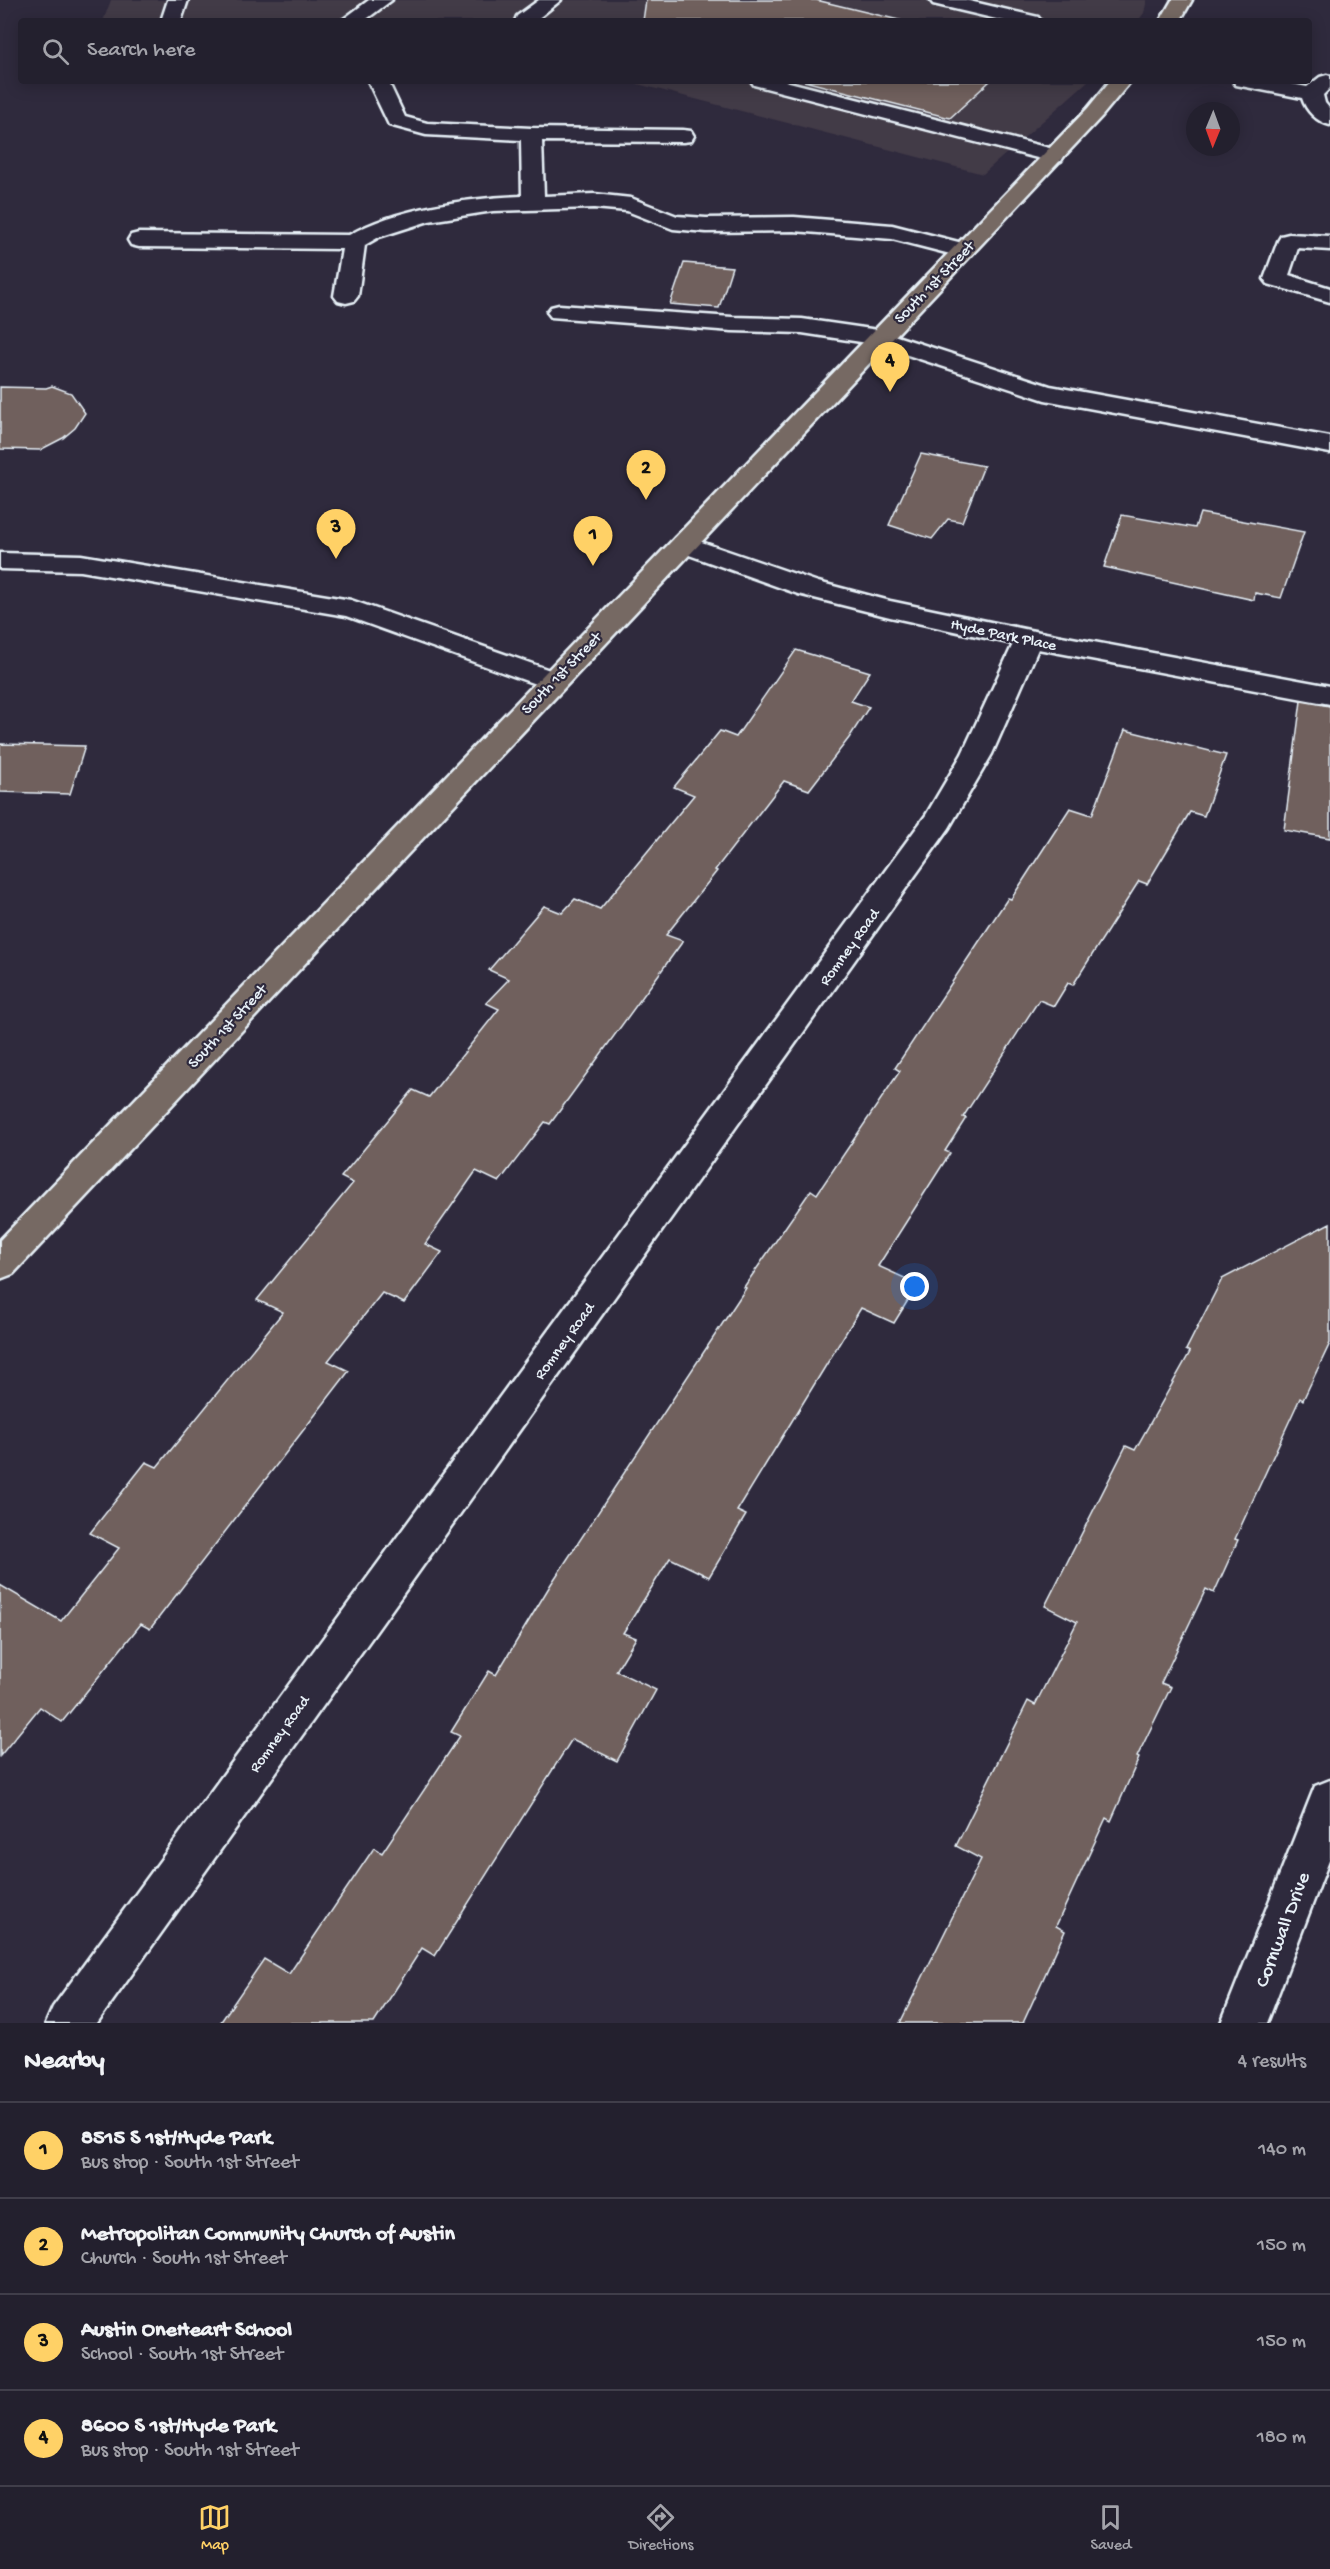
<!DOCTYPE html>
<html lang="en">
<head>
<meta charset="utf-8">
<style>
	:root { --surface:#23202e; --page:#2f2d3a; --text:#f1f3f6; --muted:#a3a3aa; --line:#403e4a; --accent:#ffd166 }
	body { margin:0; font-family:"Gochi Hand",sans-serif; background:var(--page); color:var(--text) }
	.compass { position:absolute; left:1186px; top:102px; width:54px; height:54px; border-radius:50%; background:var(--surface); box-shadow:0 3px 15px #0003; rotate:181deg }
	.you { position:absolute; left:915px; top:1287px; width:21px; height:21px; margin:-15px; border:4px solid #fff; border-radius:50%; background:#1a73e8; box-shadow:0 0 0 9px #1a73e833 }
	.badge { display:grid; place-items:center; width:39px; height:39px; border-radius:50%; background:var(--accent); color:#111; font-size:20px; font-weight:700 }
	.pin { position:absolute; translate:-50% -50px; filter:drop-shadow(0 2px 3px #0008) }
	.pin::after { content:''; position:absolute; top:32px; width:21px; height:18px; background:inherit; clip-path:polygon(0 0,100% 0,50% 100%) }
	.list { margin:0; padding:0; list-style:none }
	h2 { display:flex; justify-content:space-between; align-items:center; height:78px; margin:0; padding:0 24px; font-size:26px }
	h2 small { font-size:20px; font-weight:400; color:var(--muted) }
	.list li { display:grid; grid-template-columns:39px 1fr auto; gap:18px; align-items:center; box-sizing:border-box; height:96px; padding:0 24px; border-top:2px solid var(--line) }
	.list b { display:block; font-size:22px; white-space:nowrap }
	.list p { margin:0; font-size:20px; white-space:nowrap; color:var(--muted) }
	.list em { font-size:20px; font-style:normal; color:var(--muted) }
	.icon { flex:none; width:33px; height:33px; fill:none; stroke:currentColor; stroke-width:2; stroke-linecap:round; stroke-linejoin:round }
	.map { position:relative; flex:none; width:1330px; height:2023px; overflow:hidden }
	.search { position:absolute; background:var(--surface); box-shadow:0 3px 15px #0003; left:18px; right:18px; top:18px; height:66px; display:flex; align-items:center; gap:15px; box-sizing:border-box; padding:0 21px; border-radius:6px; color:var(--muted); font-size:22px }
	.sheet { height:462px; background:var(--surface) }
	nav { display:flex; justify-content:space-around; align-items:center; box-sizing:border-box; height:84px; border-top:2px solid var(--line); background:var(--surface); font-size:16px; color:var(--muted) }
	nav a { display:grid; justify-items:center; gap:3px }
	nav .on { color:var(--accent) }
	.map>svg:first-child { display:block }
	.built { fill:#423a47 }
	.building { fill:#70605d; stroke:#e8f1f8; stroke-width:1.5 }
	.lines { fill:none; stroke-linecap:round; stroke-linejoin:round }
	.minor-casing { stroke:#e8f1f8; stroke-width:5 }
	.major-casing { stroke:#e8f1f8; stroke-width:5 }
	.minor { fill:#2f2a3d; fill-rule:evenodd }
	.major { fill:#766964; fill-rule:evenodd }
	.labels { text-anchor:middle; stroke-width:4.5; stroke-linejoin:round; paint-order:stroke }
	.street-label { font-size:16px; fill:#e8f1f8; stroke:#2f2a3d }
	.near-street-label { font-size:20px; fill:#e8f1f8; stroke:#2f2a3d }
</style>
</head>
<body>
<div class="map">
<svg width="1330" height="2023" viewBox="0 0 1330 2023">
	<rect width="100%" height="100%" fill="#2f2a3d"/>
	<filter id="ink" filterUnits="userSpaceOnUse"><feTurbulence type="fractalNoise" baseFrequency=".0167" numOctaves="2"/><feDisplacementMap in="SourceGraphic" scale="12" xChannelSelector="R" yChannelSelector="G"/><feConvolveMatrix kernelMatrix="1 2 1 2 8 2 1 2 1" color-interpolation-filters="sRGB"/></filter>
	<g filter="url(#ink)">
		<g class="built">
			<path d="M111 0H1147L1144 13 1138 21H103Z"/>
			<path d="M626 81H1088L983 174Z"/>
		</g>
		<g class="building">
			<path d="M646 0H816L903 21H643Z"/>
			<path d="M804 81H990L950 118Z"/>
			<path d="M684 263 732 267 719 308 670 304Z"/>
			<path d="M52 386 71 393 85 413 75 428 63 438 40 450 0 449V387L46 388Z"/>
			<path d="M921 454 984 466 962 522 948 519 932 539 889 525Z"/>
			<path d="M1200 513 1304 532 1281 598 1255 593 1254 600 1104 567 1122 515 1195 528Z"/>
			<path d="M796 650 870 672 851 701 869 707 849 738 809 790 784 781 715 870 717 871 666 935 683 941 550 1124 545 1122 499 1182 476 1171 425 1244 442 1252 404 1303 382 1293 328 1361 349 1371 150 1629 141 1624 62 1722 40 1707 0 1756V1585L61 1621 119 1548 90 1533 146 1462 157 1467 283 1312 257 1300 353 1183 341 1177 413 1090 429 1097 499 1009 486 1003 509 979 489 970 544 906 562 913 575 899 600 909 694 795 674 787 720 731 736 737Z"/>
			<path d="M1301 701 1330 706V838L1284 830Z"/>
			<path d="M1125 730 1226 755 1204 816 1190 812 1147 884 1139 881 1073 985 1068 983 1054 1006 1039 1000 963 1117 966 1118 945 1151 950 1153 878 1266 918 1284 894 1323 861 1308 737 1511 746 1515 709 1577 670 1558 623 1633 636 1638 616 1671 656 1690 617 1761 572 1739 435 1956 422 1948 374 2023H220L264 1959 289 1974 374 1848 382 1853 460 1736 451 1732 489 1671 496 1675 551 1584 746 1288 744 1287 811 1190 817 1194 900 1071 895 1068 1008 898 1011 899 1070 808 1092 815Z"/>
			<path d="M0 744 85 746 70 794 0 792Z"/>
			<path d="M1330 1223V1343L1303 1400 1300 1398 1235 1539 1238 1540 1214 1593 1206 1589 1161 1683 1171 1687 1137 1757 1139 1758 1111 1821 1106 1818 1056 1926 1065 1931 1023 2023H900L981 1859 956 1846 1028 1701 1035 1705 1077 1622 1045 1606 1126 1446 1135 1450 1190 1352 1186 1350 1222 1279Z"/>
		</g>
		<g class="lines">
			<defs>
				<g id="minor">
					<path d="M168 0H188L181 21H161Z"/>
					<path d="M369 0H392L364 21H341Z"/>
					<path d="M539 0H561L535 21H515L517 16Z"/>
					<path d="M930 0H965L1038 17 1041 21H1005L933 4Z"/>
					<path d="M1327 75 1330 76V88L1323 95 1325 103 1330 109V125C1317 122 1306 111 1302 98L1236 85 1233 81H1276L1307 87 1320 77Z"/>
					<path d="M368 81H388L405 117 427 123 531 128 683 130 691 131 694 136 691 141 683 142 542 141 544 196 594 194 631 198 677 216 706 218 794 217 892 225 970 245 973 250 970 255 962 257 892 239 794 231 706 232 673 229 627 211 594 208 493 211 429 221 379 237 365 245 358 296 354 301 346 303 338 301 334 296 342 249 139 247 131 245 128 240 131 235 139 233 349 235C396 208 468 198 522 196L521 140 426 135 389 125Z"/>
					<path d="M751 81H785L1061 151 1064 156 1061 161 1053 162 754 85Z"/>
					<path d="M1289 234 1330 236V250L1298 248 1289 275 1330 288V302L1268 284 1264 279 1278 241 1281 236Z"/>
					<path d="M559 305 732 317 802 319 878 330 1050 386 1330 437V453L1045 400 874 344 802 333 732 331 551 317 547 312 551 307Z"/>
					<path d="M684 536 818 582 890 601 1029 630 1330 686V704L1038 649 992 754 949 828 97 2023H46L53 2007 926 815 962 754 1013 644 890 617 798 594 675 550 671 544 675 538Z"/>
					<path d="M0 553 81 555 351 600 561 674 565 680 561 686 551 689 541 686 346 616 81 571 0 569Z"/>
					<path d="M1330 1780V1858L1267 2023H1221L1315 1786Z"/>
				</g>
				<g id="major">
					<path d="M1172 0H1192L1180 21H1160Z"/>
					<path d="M1110 81H1131L1102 116 13 1274 0 1279V1240L1088 108Z"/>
				</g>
			</defs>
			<use href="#minor" class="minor-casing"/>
			<use href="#major" class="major-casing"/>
			<use href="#minor" class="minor"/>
			<use href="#major" class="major"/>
		</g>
	</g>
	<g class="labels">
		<g class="street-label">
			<text transform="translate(933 281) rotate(-46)" y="6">South 1st Street</text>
			<text transform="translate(1004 633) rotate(12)" y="6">Hyde Park Place</text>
			<text transform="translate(560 672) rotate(-46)" y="6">South 1st Street</text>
			<text transform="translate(848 946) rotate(-54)" y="6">Romney Road</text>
			<text transform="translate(226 1025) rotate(-47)" y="6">South 1st Street</text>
			<text transform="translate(563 1340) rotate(-54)" y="6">Romney Road</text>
			<text transform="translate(278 1733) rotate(-54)" y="6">Romney Road</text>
		</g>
		<g class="near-street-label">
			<text transform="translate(1281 1929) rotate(-69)" y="7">Cornwall Drive</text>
		</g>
	</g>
</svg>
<svg class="compass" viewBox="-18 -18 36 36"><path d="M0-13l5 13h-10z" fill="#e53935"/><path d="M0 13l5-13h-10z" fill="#a3a3aa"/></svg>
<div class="you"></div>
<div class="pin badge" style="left:593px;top:566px">1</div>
<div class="pin badge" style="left:646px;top:500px">2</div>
<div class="pin badge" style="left:336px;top:559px">3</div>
<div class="pin badge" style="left:890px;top:392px">4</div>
<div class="search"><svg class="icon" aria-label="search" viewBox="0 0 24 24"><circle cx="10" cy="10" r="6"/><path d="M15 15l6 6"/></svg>Search here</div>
</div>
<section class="sheet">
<h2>Nearby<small>4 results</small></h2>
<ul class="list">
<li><span class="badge">1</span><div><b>8515 S 1st/Hyde Park</b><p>Bus stop · South 1st Street</p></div><em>140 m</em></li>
<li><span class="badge">2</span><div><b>Metropolitan Community Church of Austin</b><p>Church · South 1st Street</p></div><em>150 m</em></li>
<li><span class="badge">3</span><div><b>Austin OneHeart School</b><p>School · South 1st Street</p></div><em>150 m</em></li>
<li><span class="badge">4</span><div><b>8600 S 1st/Hyde Park</b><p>Bus stop · South 1st Street</p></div><em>180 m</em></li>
</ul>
</section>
<nav>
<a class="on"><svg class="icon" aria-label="map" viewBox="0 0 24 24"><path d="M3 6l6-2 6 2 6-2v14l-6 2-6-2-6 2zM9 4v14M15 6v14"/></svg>Map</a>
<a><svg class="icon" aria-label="directions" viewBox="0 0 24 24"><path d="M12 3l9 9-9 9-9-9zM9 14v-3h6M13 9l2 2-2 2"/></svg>Directions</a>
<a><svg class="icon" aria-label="saved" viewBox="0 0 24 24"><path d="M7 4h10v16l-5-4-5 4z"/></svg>Saved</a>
</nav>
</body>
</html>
